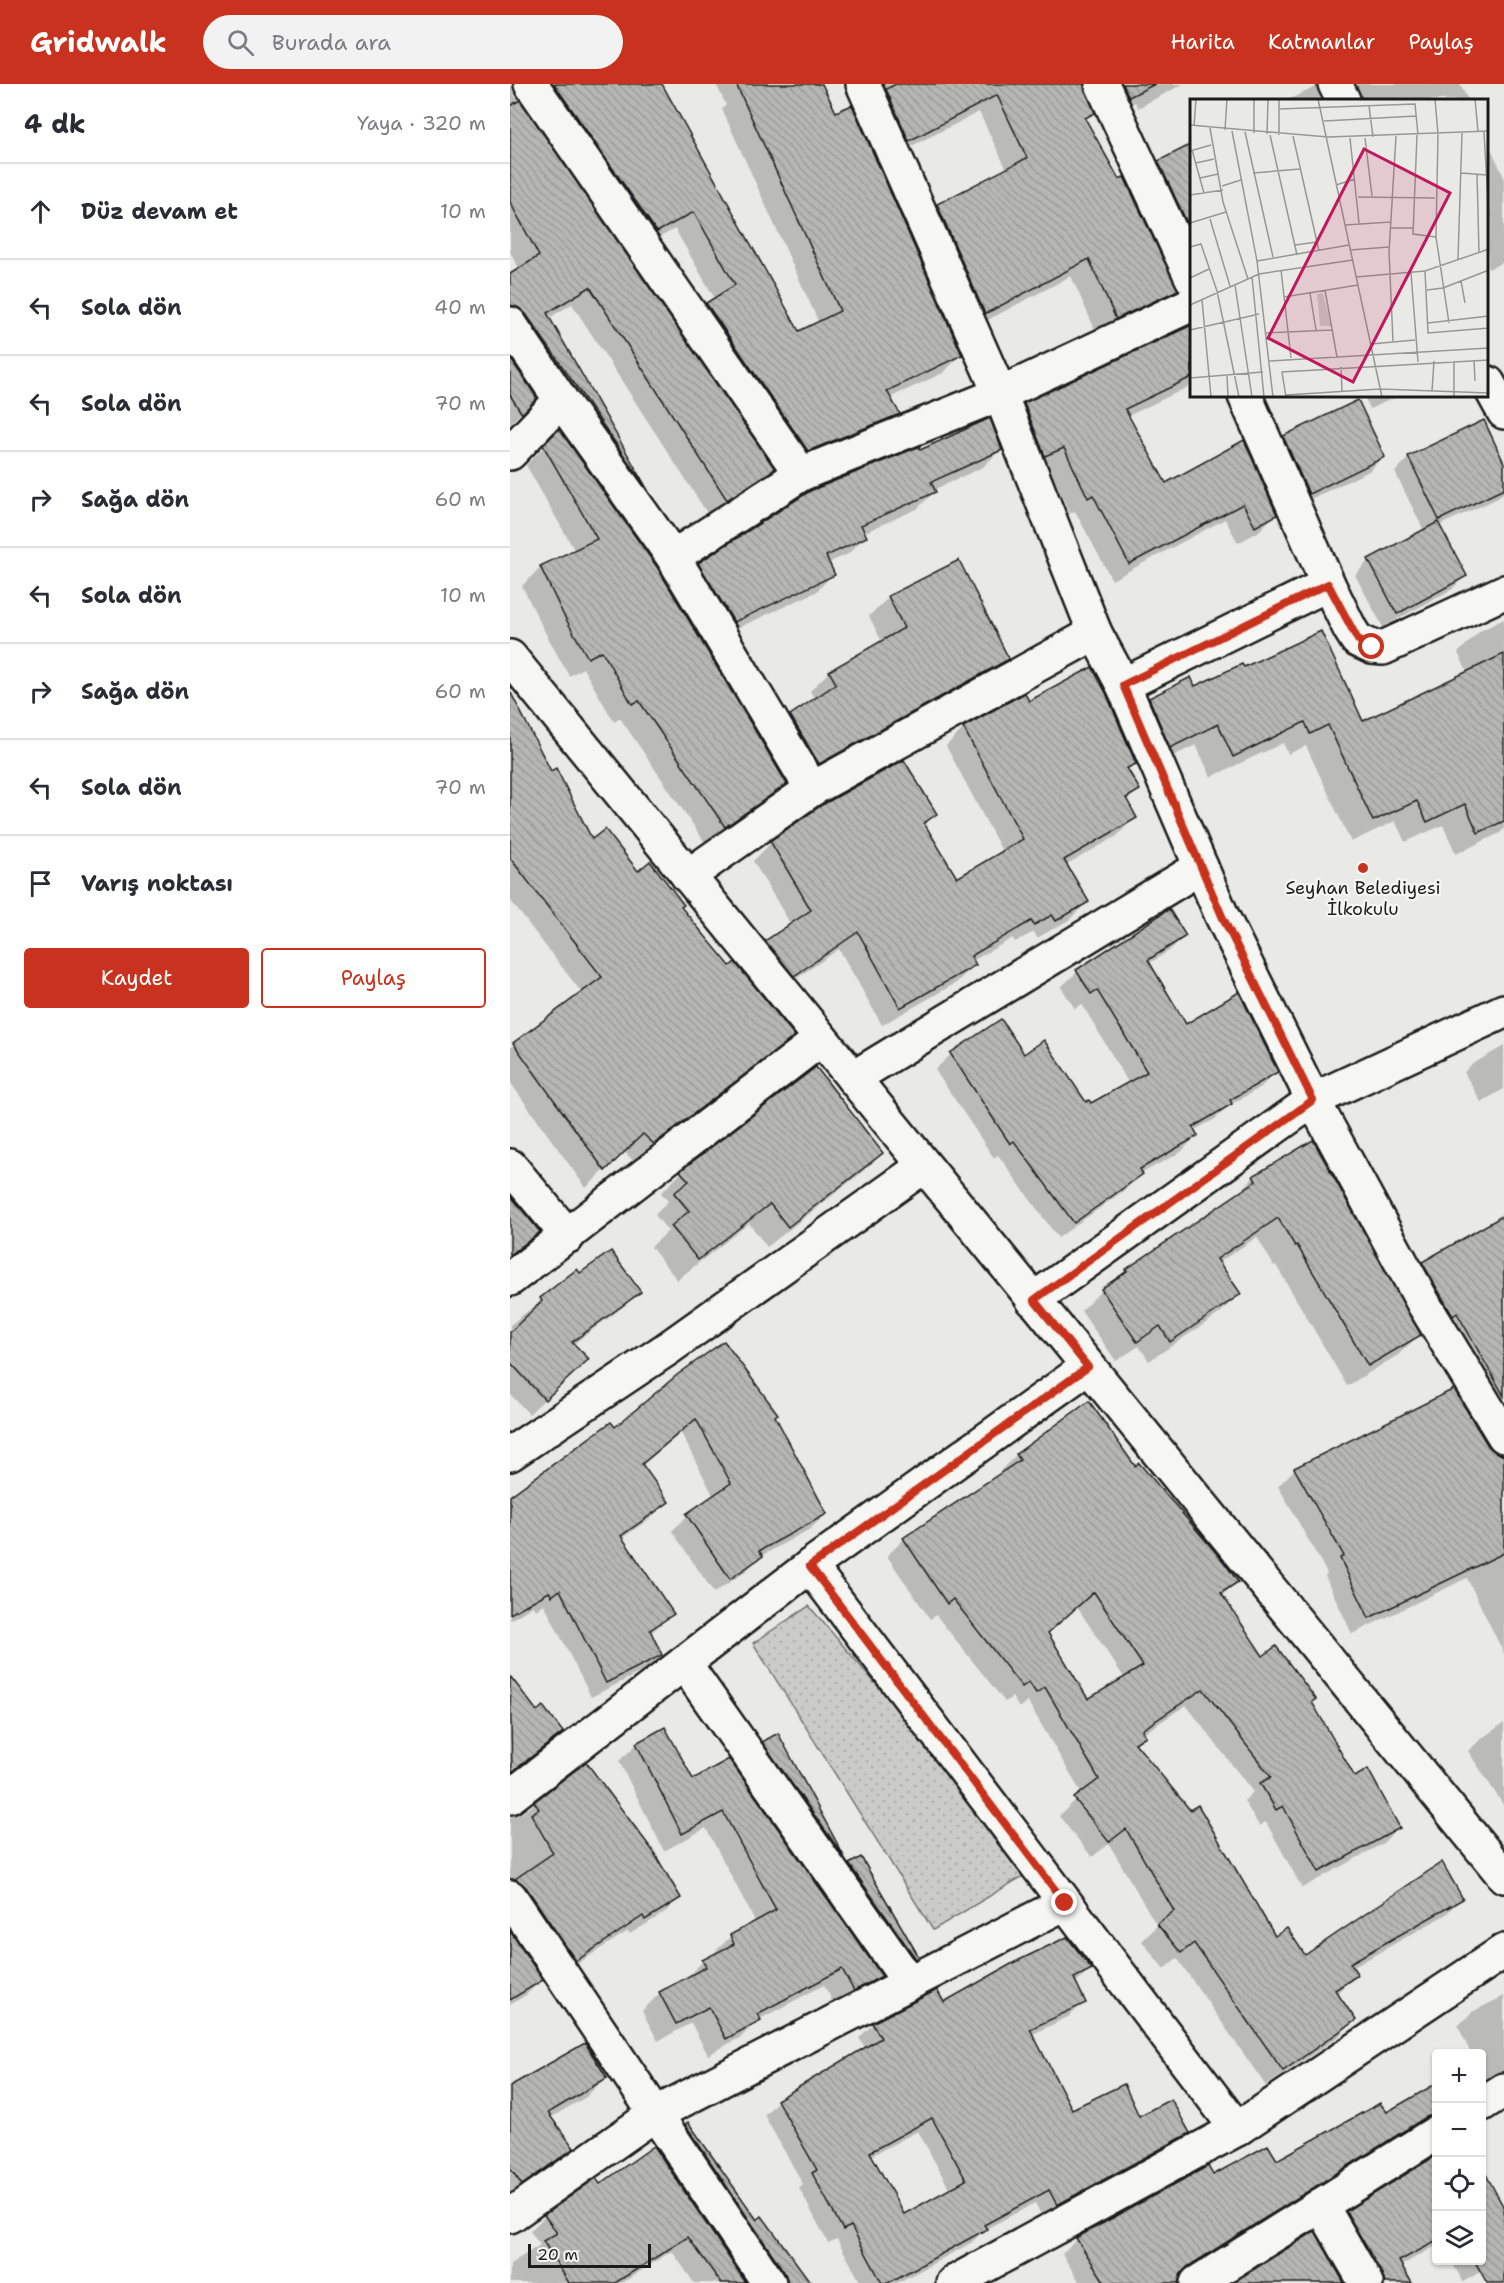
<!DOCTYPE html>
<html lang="tr">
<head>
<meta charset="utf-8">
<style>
	:root { --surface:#fff; --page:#f2f2f3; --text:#2b2b33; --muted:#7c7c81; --line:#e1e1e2; --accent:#c8321e }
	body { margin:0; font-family:"Shantell Sans",sans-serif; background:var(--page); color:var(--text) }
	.controls { position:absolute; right:18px; bottom:18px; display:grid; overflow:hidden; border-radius:6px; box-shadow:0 2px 4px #0004 }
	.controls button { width:54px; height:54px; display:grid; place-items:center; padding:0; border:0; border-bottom:2px solid var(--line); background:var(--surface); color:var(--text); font:30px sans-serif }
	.scale { position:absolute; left:18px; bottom:15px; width:123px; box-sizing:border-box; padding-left:6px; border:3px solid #1c1c1c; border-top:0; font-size:16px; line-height:21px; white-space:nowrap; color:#1c1c1c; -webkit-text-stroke:4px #f6f6f2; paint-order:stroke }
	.stop { position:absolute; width:18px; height:18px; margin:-14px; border:4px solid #c8321e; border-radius:50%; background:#fff }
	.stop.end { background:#c8321e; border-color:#fff; box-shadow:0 2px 6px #0008 }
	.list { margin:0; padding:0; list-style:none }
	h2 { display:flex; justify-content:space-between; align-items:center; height:78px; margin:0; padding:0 24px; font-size:26px }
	h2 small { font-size:20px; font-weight:400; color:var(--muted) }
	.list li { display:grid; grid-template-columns:39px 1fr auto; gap:18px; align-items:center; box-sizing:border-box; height:96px; padding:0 24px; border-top:2px solid var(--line) }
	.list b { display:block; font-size:22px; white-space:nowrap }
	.list em { font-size:20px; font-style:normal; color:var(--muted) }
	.actions { display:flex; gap:12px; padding:18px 24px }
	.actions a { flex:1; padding:14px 0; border:2px solid var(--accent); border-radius:6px; text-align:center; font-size:21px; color:var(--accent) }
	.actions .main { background:var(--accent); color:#fff }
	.icon { flex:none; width:33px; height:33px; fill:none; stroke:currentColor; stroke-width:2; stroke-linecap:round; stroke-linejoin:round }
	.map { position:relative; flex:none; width:994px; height:2199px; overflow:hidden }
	header { display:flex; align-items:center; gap:36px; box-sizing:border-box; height:84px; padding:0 30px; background:var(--accent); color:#fff }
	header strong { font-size:28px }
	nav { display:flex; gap:33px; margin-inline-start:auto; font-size:21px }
	.search { width:420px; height:54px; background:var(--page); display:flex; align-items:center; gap:15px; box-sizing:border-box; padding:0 21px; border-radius:33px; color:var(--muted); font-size:22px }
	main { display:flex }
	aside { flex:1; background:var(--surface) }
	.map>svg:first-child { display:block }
	.park { fill:url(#park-dots); stroke:#747472; stroke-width:1.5 }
	.shadow { fill:#0003; fill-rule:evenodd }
	.building { fill:url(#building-back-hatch); stroke:#1c1c1c; stroke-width:1.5; fill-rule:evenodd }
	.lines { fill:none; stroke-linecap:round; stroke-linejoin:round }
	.minor-casing { stroke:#1c1c1c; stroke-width:38 }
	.secondary-casing { stroke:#1c1c1c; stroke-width:38 }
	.minor { stroke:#f6f6f2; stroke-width:33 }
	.secondary { stroke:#f6f6f2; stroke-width:33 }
	.route { stroke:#c8321e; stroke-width:8 }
	.poi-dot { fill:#c8321e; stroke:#f6f6f2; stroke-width:2 }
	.labels { text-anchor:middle; stroke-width:4.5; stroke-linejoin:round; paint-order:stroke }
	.poi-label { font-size:18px; fill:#1c1c1c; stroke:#f6f6f2 }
	.inset-road { fill:none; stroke:#979795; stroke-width:1.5 }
	.view { fill:#c2185b; fill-opacity:0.15; stroke:#c2185b; stroke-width:3 }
	.inset-edge { fill:none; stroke:#1c1c1c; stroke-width:3 }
</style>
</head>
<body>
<header>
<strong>Gridwalk</strong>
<div class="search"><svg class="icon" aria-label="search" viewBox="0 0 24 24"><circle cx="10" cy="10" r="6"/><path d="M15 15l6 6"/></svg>Burada ara</div>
<nav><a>Harita</a><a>Katmanlar</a><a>Paylaş</a></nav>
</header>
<main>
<aside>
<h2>4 dk<small>Yaya · 320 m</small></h2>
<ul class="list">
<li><svg class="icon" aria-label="ahead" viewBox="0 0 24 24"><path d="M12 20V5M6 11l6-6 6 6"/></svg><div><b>Düz devam et</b></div><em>10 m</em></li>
<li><svg class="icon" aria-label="left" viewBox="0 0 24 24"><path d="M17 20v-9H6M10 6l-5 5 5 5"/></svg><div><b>Sola dön</b></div><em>40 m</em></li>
<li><svg class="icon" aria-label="left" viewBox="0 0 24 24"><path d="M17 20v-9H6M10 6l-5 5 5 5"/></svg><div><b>Sola dön</b></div><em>70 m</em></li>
<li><svg class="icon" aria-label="right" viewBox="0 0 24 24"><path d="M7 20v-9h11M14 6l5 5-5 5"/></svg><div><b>Sağa dön</b></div><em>60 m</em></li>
<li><svg class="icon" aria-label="left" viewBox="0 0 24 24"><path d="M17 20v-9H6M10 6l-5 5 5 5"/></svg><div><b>Sola dön</b></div><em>10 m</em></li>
<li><svg class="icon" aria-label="right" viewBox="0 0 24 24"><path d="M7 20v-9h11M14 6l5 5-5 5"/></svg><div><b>Sağa dön</b></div><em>60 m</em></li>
<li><svg class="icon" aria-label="left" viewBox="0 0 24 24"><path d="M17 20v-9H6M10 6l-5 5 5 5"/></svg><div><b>Sola dön</b></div><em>70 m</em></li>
<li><svg class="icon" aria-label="arrive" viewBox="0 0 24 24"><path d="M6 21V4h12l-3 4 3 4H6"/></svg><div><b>Varış noktası</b></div></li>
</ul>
<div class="actions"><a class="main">Kaydet</a><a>Paylaş</a></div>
</aside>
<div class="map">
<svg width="994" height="2199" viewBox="0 0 994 2199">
	<defs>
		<pattern id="park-dots" width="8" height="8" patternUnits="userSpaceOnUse" patternTransform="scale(1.5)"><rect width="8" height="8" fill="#cbcbc7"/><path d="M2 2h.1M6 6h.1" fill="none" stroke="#aeaeaa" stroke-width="1.8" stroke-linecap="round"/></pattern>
		<pattern id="building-back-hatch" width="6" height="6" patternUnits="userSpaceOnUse" patternTransform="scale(1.5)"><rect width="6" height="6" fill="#b6b6b3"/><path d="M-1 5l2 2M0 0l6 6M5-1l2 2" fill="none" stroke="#9c9c99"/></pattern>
	</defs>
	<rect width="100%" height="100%" fill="#e9e9e5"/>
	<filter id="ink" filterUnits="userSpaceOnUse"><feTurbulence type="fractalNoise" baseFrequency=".0167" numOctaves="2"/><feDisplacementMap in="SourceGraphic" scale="12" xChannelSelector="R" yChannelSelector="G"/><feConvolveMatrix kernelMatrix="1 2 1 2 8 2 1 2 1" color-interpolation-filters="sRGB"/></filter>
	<g filter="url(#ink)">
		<path class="park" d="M299 1522 525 1785 423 1846 243 1559Z"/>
		<g class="shadow">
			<path d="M0 0 4 11 263 385 245 402 199 432 62 220 39 234 136 406 120 423 0 250V192L10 186 0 168Z"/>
			<path d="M8 0H150L289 249 309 239 212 25 216 21 206 0H311L451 271 433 289 379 314 388 330 370 348 280 384 179 238 205 215 165 145 128 165Z"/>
			<path d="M359 0H572L583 29 575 37 666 205 648 223 588 252 561 192 457 247 410 139 427 121 497 86 469 28 380 73Z"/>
			<path d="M578 0H673L628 24 625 18 601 30Z"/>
			<path d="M825 0H950L958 16H828Z"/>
			<path d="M806 3 811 16H778Z"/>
			<path d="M682 56V203L632 95 649 78 666 70Z"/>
			<path d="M978 58 994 93V178L978 185Z"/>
			<path d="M682 242V301L618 332 655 401 733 359 765 431 748 448 728 459 715 435 602 496 565 427 560 430 537 380 518 388 498 338 515 321Z"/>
			<path d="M0 276 25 314 0 340Z"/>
			<path d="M854 312H888L860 325Z"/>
			<path d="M49 348 275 699 257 718 196 760 110 634 104 638 73 584 59 592 35 548 12 502 31 483 65 467 16 381Z"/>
			<path d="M774 353 873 373 859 387 784 423 760 367Z"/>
			<path d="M490 366 473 383 423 406 424 408 407 425 353 449 355 453 338 470 318 479 323 490 306 508 221 547 172 497 189 480 409 368Z"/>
			<path d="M899 373 994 382V408L988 414 928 442 955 492 941 506 873 543 845 491 859 476 914 447 885 388Z"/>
			<path d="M182 439 160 453 167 446Z"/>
			<path d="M379 513 497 575 477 594 289 698 261 652 281 632 305 616 300 607 319 588 372 558 359 532Z"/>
			<path d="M994 535V745L990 749 946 770 933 741 895 758 885 737 841 758 796 662 778 670 773 659 701 693 686 661 638 684 618 636 640 615 684 604 852 639 958 589 948 569 970 547Z"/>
			<path d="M519 619 625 680 617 687 628 706 617 717 625 733 607 752 556 781 577 818 559 836 527 854 524 848 505 858 503 854 462 877 464 881 446 899 372 941 329 865 265 909 238 876 256 858 281 841 243 777 261 759 313 722 425 730 414 742 446 796 493 769 436 662 454 644Z"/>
			<path d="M0 629 82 757 128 789 170 824 220 884 283 952 264 970 124 1078 114 1067 76 1104 0 998V964L72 909 0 816Z"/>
			<path d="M659 827 674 852 659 867 638 880 675 942 766 987 751 1003 717 1023 705 1035 683 1047 686 1052 671 1068 630 1090 616 1105 548 1154 488 1071 484 1074 425 986 441 970 491 938 514 972 575 1020 581 1021 619 1000 572 920 565 925 551 903 567 888Z"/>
			<path d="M994 962V1005L971 1018 954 988 961 981Z"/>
			<path d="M305 985 371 1069 351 1089 257 1163 239 1139 167 1196 141 1163 158 1147 145 1131 158 1117 151 1109 171 1089Z"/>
			<path d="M744 1093 909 1251 888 1271 837 1302 766 1181 764 1182 747 1153 708 1179 729 1210 709 1230 639 1277 629 1262 606 1277 571 1227 592 1206 616 1187 724 1114Z"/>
			<path d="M0 1115 28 1148 0 1173Z"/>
			<path d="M994 1127V1360L897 1196 913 1179 980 1141Z"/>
			<path d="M68 1188 70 1191 129 1208 113 1223 62 1261 61 1290 19 1330 0 1310V1241Z"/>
			<path d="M172 1289 263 1332 316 1430 300 1445 251 1472 236 1487 204 1509 162 1447 177 1432 204 1413 171 1349 131 1382 157 1417 142 1433 111 1455 162 1530 140 1550 150 1571 135 1586 81 1613 34 1520 26 1526 23 1522 0 1536V1413L104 1345Z"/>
			<path d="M579 1319 625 1384 726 1498 711 1513 753 1574 800 1619 844 1695 888 1744 872 1760 792 1804 756 1738 749 1742 734 1717 743 1708 676 1621 633 1650 634 1652 625 1661 764 1855 795 1873 951 1815 935 1831 842 1884 846 1891 826 1910 844 1936 828 1953 756 2002 667 1874 654 1885 632 1857 647 1842 599 1760 582 1773 549 1732 572 1710 518 1618 509 1624 502 1613 495 1618 426 1531 420 1535 377 1472 394 1455 492 1390 490 1387 506 1371ZM567 1523 615 1595 578 1617 537 1550Z"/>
			<path d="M977 1363 985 1370 994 1372V1570L957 1494 842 1550 815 1492 817 1489 768 1402 785 1385Z"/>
			<path d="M0 1594 26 1629 51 1648 36 1664 0 1691Z"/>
			<path d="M994 1639V1722L958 1667 972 1654Z"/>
			<path d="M268 1651 333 1774 313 1793 233 1679 253 1659Z"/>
			<path d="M127 1660 182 1697 219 1677 370 1892 352 1909 326 1923 314 1901 248 1936 231 1953 198 1971 181 1939 148 1957 132 1927 150 1909 176 1895 193 1877 204 1872 203 1870 221 1852 246 1839 196 1744 154 1767 109 1677Z"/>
			<path d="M76 1680 170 1814 154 1829 120 1850 118 1847 50 1891 0 1817V1733L12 1729Z"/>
			<path d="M351 1775 407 1873 386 1894 319 1802 340 1782Z"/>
			<path d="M0 1849 31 1896 16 1911 0 1921Z"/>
			<path d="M580 1885 565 1899 574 1918 560 1932 521 1951 561 2027 628 2034 678 2049 664 2063 533 2134 525 2119 474 2146 461 2159 387 2199H351L327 2155 318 2159 289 2104 293 2100 254 2031 268 2017 356 1965 349 1954 363 1940 434 1920ZM408 2047 440 2106 393 2132 361 2072Z"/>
			<path d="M994 1912V1987L974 1997 972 1992V1970H961L948 1942 962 1928Z"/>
			<path d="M95 1994 76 2013 40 2034 62 2064 42 2083 0 2113V2003Z"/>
			<path d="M926 2001V2054L899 2048 668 2193 667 2199H565L569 2197 552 2170 567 2155 703 2093 766 2078 877 2030Z"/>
			<path d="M176 2041 247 2138 299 2199H256L161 2057Z"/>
			<path d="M144 2064 235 2199H184L162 2167 112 2199H0V2180L30 2161 20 2147 35 2132 89 2102Z"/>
			<path d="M926 2073V2162L890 2182 901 2199H854L822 2144 837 2129Z"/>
			<path d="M972 2086 994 2127V2174L953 2198 941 2176H972Z"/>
		</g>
		<g class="building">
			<path d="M44 0H152L289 247 330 227 226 0H312L326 28 342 21 452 271 377 307 390 330 298 367 196 219 225 201 184 128 147 148Z"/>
			<path d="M386 0H574L585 29 575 34 609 95 614 93 668 206 606 235 579 175 475 230 427 120 517 74 487 11 399 57 376 5Z"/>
			<path d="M613 0H645L619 13Z"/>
			<path d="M10 16 265 385 217 416 80 203 37 229 138 406 16 230 9 224 0 221V190L29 172 0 118V22Z"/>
			<path d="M682 60V149L648 77Z"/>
			<path d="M682 241V293L615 325 656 399 734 356 767 431 745 443 733 420 619 480 583 411 578 414 554 364 535 372 514 319Z"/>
			<path d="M0 274 27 314 12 330 0 311Z"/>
			<path d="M848 316 875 373 799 410 773 352Z"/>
			<path d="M480 334 492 366 421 398 426 408 351 441 357 453 316 472 325 491 224 538 227 543 188 479 300 407 408 363 410 366Z"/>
			<path d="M974 336 994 379V405L929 436 898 372Z"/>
			<path d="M49 345 147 483 277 700 215 743 129 617 122 620 92 567 78 574 53 530 30 482 87 455 33 361Z"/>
			<path d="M928 438 957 492 887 530 858 475Z"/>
			<path d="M449 476 499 575 309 680 280 631 326 600 319 587 394 544 378 512Z"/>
			<path d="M811 547 853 637 994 570V737L968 749 955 720 917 738 907 717 863 737 818 641 800 650 795 638 723 673 708 640 660 664 639 614 681 593 685 602 732 580 734 583Z"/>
			<path d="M582 583 596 609 626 680 617 684 630 706 616 714 627 734 554 776 579 818 546 837 542 831 524 841 521 837 461 872 466 881 390 924 348 848 284 892 255 857 301 826 260 757 312 721 394 676 427 730 414 739 447 794 513 755 453 643 515 609 519 617Z"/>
			<path d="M0 607 41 687 46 684 82 755 95 745 128 787 140 777 174 821 171 823 220 882 225 878 285 952 144 1060 133 1050 95 1087 3 959 92 893 0 774Z"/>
			<path d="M659 825 676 852 638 876 676 940 729 908 768 988 720 1016 722 1020 683 1043 688 1052 630 1085 633 1090 564 1139 504 1057 500 1060 440 969 491 935 514 970 534 956 576 1018 579 1016 581 1019 637 988 587 906 581 910 566 886Z"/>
			<path d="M306 983 373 1069 278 1143 260 1120 188 1176 161 1142 179 1127 164 1109 179 1097 170 1087Z"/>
			<path d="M803 1056 911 1251 858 1282 787 1161 785 1162 768 1134 707 1175 731 1210 660 1258 650 1242 627 1258 591 1205 617 1187 615 1186 746 1097 743 1092Z"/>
			<path d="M0 1111 30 1148 0 1171Z"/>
			<path d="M994 1131V1312L947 1229 943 1232 912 1178Z"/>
			<path d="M101 1167 131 1208 62 1258 79 1275 35 1316 0 1278V1248L32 1217 30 1214 67 1185 70 1189Z"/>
			<path d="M214 1257 268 1330 265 1332 317 1430 249 1467 253 1472 220 1495 176 1430 221 1399 186 1335 132 1380 159 1418 111 1452 164 1530 140 1546 152 1571 96 1599 50 1506 42 1512 39 1508 0 1530V1412L101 1338 105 1343 167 1291Z"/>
			<path d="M944 1305 978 1362 985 1368 994 1372V1469L859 1534 830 1474 834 1472 784 1384Z"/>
			<path d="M579 1317 625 1382 629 1379 714 1478 728 1498 711 1509 753 1572 766 1562 806 1615 802 1618 845 1693 858 1685 890 1744 809 1788 773 1722 766 1726 750 1699 761 1693 693 1605 632 1646 636 1652 625 1659 680 1726 688 1721 765 1852 777 1844 795 1871 932 1778 953 1815 840 1879 848 1891 825 1906 846 1936 773 1987 684 1859 671 1869 647 1840 664 1827 616 1745 599 1758 564 1714 589 1695 535 1603 526 1609 519 1598 512 1603 443 1515 437 1520 393 1454 510 1376 506 1370ZM584 1508 633 1582 578 1615 538 1549Z"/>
			<path d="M0 1592 27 1627 33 1622 53 1648 2 1688Z"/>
			<path d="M155 1643 183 1695 219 1675 372 1892 344 1907 332 1885 247 1930 251 1936 216 1955 199 1923 166 1940 149 1908 196 1883 192 1876 224 1860 220 1851 266 1826 213 1728 172 1750 126 1659Z"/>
			<path d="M268 1649 335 1774 252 1658Z"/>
			<path d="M76 1678 143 1767 171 1814 135 1836 133 1832 66 1877 16 1803 5 1795 43 1769 21 1730 29 1725 24 1718Z"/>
			<path d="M351 1773 409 1873 406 1875 339 1780Z"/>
			<path d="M0 1847 33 1896 0 1916Z"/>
			<path d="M557 1853 582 1885 564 1894 576 1919 520 1945 562 2025 614 2000 629 2032 661 2015 680 2049 547 2121 539 2106 474 2141 477 2145 378 2199H372L341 2142 333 2146 302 2089 307 2086 267 2016 371 1954 362 1939 427 1906 434 1918 503 1879ZM422 2034 456 2096 394 2130 360 2068Z"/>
			<path d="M75 1959 97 1994 38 2029 64 2064 12 2101 0 2084V2002Z"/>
			<path d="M927 1999V2030L916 2033 677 2183 671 2190 668 2199H595L566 2154 698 2082 703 2091 758 2061 767 2076 870 2019 877 2028Z"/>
			<path d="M178 2038 247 2136 252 2132 301 2199H278L275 2189 175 2040Z"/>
			<path d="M144 2062 236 2199H211L178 2153 105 2199H59L33 2157 47 2149 34 2131 86 2094 90 2100Z"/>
			<path d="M927 2071V2157L889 2177 902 2199H875L872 2190 836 2127Z"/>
			<path d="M972 2083 994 2124V2199H977L964 2176H972Z"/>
			<path d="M805 2147 834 2199H722Z"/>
		</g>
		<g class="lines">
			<defs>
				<g id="minor">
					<path d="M21 0 291 390"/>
					<path d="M353 0 490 310 585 549 613 601 712 832 803 1016 915 1222 994 1352"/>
					<path d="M592 0 682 194"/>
					<path d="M825 0 833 16"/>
					<path d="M0 240 51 316 163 473 302 705"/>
					<path d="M978 299 994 328"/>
					<path d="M735 312 818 500 840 545 847 556 862 563 873 564 994 508"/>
					<path d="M0 369 51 316"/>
					<path d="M163 473 291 390 490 310 682 220"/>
					<path d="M613 601 818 500"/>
					<path d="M178 792 302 705 585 549"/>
					<path d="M343 994 691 783"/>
					<path d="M0 1082 58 1152"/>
					<path d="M0 1195 311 955"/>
					<path d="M523 1216 803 1016 994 927"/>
					<path d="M0 1370 157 1265 414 1082"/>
					<path d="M300 1482 727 2045"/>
					<path d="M174 1579 399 1898"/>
					<path d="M0 1713 300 1482 578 1283"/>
					<path d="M0 1813 259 2199"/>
					<path d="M972 2020 994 2006"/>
					<path d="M811 2121 856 2199"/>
					<path d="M0 2132 145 2030 555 1819"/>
					<path d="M443 2199 727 2045 994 1867"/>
					<path d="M687 2199 926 2049"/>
				</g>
				<path id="secondary" d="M0 573 994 1792"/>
			</defs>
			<use href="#minor" class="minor-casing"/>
			<use href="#secondary" class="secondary-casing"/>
			<use href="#minor" class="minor"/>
			<use href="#secondary" class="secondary"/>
		</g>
	</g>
	<g class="lines" filter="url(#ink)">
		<path class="route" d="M555 1819 300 1482 578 1283 524 1216 803 1016 712 832 613 601 818 500 848 556 862 563"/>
	</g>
	<circle class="poi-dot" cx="853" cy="784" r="6"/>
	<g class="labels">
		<g class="poi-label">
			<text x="853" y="810">Seyhan Belediyesi<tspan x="853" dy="21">İlkokulu</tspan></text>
		</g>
	</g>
	<g transform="translate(680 15)">
		<rect width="298" height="298" fill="#e9e9e5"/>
		<path d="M133 194 141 227H130L127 195Z" fill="#cbcbc7"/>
		<path class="inset-road" d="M64 0V34M89 0V36M128 0 192 298M245 0 248 35 246 138 259 224M285 0 288 33M179 7 183 38M89 10 225 5 228 36M134 22 226 17M0 26 138 38 299 32M4 27 6 0M20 29 33 103 58 180M35 31 37 0M42 32 67 162 83 298M55 33 83 158M294 33 299 119M77 35 78 0M80 36 107 156M227 36 223 135 246 138M103 37 129 152M160 39 169 124M175 39 182 97M2 51 14 94M0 52 21 46M6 64 24 60M63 74 110 70M271 74 297 76M287 75 289 153M10 79 28 75M146 86 165 80M32 87 51 81M0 96 33 91M168 98 245 99M20 120 40 187M0 124 36 113M155 126 201 123M201 129H223M105 146 127 143M0 148 11 145 27 192 49 298M160 151 199 148M268 160 272 34M67 162 159 146M91 171 101 259M235 172 238 234 299 229M221 174 228 263M62 178 74 298M166 178 235 172 299 150M0 179 19 170M271 182 275 204M45 186 62 298M135 191 147 258M237 191 253 189 299 171M120 194 126 231M94 198 168 186M12 201 21 298M0 206 69 175 163 161M238 224 299 217M0 231 69 215M76 234 142 231M203 242 199 153 206 37M181 245 225 241M284 261 285 282M79 262 299 249M151 268 152 292M37 277 38 298M0 279 73 273M242 292 244 262M96 296 190 290 299 294M96 298 92 273 299 261M264 298V262"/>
		<path class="view" d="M174 50 260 94 163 283 78 239Z"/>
		<rect width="298" height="298" class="inset-edge"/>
	</g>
</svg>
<div class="controls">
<button>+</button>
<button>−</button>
<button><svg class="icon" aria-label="locate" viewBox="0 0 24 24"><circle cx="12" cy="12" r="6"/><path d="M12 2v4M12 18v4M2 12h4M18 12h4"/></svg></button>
<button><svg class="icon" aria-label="layers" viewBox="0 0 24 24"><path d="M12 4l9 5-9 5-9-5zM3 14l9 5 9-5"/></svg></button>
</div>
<div class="scale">20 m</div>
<div class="stop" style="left:862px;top:563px"></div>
<div class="stop end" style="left:555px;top:1819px"></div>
</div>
</main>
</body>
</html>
